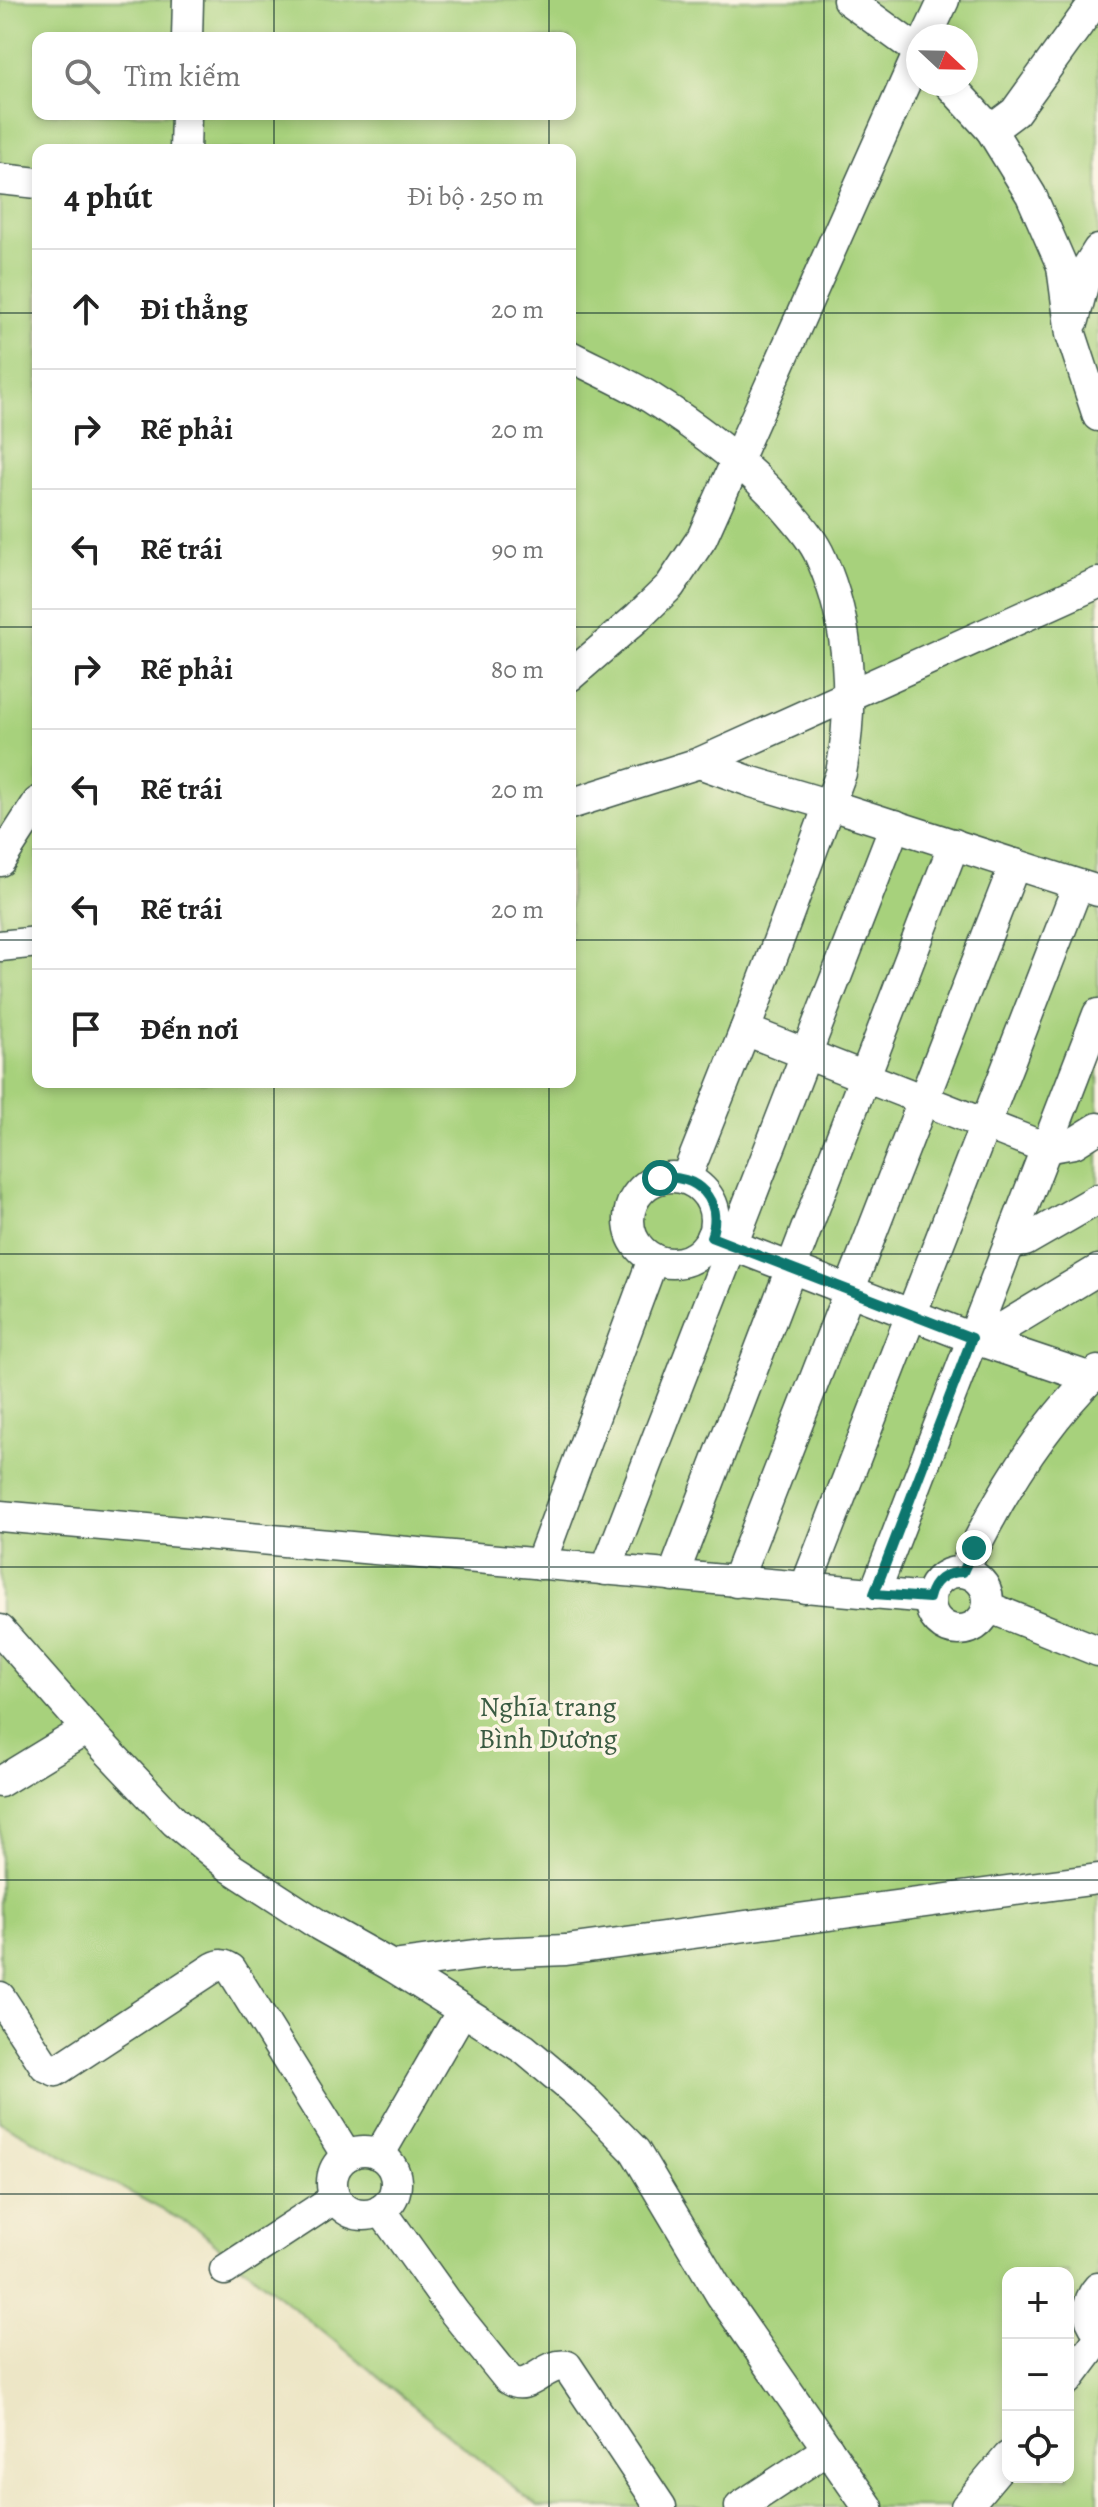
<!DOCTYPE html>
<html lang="vi">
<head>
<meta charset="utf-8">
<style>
	:root { --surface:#fff; --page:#f6f6f6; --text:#222; --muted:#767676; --line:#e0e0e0 }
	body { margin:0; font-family:Alegreya,serif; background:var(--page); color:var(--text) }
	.controls { position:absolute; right:24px; bottom:24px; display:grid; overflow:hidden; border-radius:16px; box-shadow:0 4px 12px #0003 }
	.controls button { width:72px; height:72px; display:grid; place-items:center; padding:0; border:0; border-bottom:2px solid var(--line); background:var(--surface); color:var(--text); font:40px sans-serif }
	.compass { position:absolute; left:906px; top:24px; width:72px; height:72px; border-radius:50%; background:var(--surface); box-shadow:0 4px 12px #0003; rotate:112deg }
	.stop { position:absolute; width:24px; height:24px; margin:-18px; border:6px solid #0f766e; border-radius:50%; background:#fff }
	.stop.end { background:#0f766e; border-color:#fff; box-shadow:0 2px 8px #0008 }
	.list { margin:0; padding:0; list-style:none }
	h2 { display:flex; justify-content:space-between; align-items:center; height:104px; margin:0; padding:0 32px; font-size:34px }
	h2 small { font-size:26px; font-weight:400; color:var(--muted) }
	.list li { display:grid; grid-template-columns:52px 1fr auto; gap:24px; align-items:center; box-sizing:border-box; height:120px; padding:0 32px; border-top:2px solid var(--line) }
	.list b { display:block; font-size:30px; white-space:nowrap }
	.list em { font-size:26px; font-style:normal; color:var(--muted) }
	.icon { flex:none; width:44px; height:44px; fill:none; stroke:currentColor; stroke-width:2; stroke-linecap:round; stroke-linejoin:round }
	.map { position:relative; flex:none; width:1098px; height:2507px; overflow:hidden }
	.search { position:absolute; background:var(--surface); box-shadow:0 4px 12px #0003; left:32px; top:32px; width:544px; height:88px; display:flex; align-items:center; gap:20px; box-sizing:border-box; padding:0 28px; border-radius:16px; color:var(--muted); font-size:30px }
	.panel { position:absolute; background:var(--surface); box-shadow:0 4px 12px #0003; left:32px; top:144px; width:544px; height:944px; border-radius:16px }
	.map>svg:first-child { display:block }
	.green { fill:#a7d17c; stroke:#638758; stroke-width:2; fill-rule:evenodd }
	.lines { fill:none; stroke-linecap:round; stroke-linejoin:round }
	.minor-casing { stroke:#3e564a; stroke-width:33 }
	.minor { stroke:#fff; stroke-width:30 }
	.route { stroke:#0f766e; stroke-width:10 }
	.grid { fill:none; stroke:#1f3d34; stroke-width:2; stroke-opacity:0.55 }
	.labels { text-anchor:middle; stroke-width:7; stroke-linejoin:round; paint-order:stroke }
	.park-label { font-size:28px; fill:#3a5b42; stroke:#fcf5e5 }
</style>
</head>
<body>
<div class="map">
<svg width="1098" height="2507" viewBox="0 0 1098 2507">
	<rect width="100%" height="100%" fill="#fcf5e5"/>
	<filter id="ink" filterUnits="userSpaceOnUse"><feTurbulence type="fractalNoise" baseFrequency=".0125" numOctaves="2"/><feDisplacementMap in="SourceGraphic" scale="16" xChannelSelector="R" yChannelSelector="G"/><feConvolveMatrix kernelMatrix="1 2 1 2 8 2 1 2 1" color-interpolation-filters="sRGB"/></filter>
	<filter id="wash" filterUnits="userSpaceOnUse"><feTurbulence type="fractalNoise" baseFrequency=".006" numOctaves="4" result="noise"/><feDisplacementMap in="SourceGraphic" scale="32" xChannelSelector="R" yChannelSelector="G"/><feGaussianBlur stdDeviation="1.8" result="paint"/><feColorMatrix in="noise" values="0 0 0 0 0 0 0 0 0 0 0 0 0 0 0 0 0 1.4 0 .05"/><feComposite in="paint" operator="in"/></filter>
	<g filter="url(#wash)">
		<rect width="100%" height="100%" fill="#ede6c6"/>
		<path class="green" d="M0 0H1098V2507H538L196 2228 0 2122ZM918 36H966V84H918ZM38 38H570V114H38ZM38 150H570V1082H38ZM1008 2273H1068V2477H1008Z"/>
	</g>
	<g filter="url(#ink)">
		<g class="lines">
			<defs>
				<g id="minor">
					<path d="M848 0 918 51"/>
					<path d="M927 36 944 0"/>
					<path d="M187 38 188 0"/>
					<path d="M949 84 991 130 1031 195 1062 266 1071 334 1098 416"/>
					<path d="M991 130 1015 112 1096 0"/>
					<path d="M185 150 186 114"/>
					<path d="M0 179 38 183"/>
					<path d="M1074 320 1088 266 1098 250"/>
					<path d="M570 356C597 370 625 382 651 398 700 429 748 465 786 509 799 524 814 541 821 558 851 625 854 702 841 773L745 1030 686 1178"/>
					<path d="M570 676 638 617 670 586 702 538 918 54"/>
					<path d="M699 763 752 782 843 809 1098 891"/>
					<path d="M570 804 699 763 1098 583"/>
					<path d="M0 861 38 802"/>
					<path d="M0 946 38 942"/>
					<path d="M745 1030 1046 1148 1074 1143 1098 1128"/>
					<circle cx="672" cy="1220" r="43"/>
					<path d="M711 1237 972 1338 1091 1378"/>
					<path d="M1009 1244 1025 1241 1098 1199"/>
					<path d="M972 1338 999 1330 1098 1270"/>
					<path d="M0 1516 929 1598"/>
					<path d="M540 1564 653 1259"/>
					<path d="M606 1570 895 825"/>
					<circle cx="959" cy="1601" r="29"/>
					<path d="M963 1572C997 1499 1039 1428 1098 1371"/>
					<path d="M673 1576 954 844"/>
					<path d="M736 1582 1015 864"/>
					<path d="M805 1588 1078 885"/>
					<path d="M874 1594 1098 1014"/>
					<path d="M988 1607 1098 1651"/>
					<path d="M0 1630 87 1729 175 1822 231 1868 319 1925 392 1966 524 2049 585 2100 635 2151 721 2295 868 2507"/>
					<path d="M0 1782 87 1729"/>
					<path d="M392 1966 490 1953 566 1950 1098 1879"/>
					<path d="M0 1997 45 2066 56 2071 213 1968C221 1964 224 1964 231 1969L347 2156"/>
					<circle cx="364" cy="2183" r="32"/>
					<path d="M379 2155 462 2011"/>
					<path d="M381 2210 454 2312 508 2379C529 2395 545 2361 567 2366L661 2507"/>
					<path d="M225 2270 335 2198"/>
					<path d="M1098 2288C1086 2302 1086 2318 1098 2331"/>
					<path d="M1068 2380 1098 2340"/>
					<path d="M740 2507 828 2449"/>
					<path d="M966 2507 1008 2457"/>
				</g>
			</defs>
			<use href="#minor" class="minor-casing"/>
			<use href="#minor" class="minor"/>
		</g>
	</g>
	<g class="lines" filter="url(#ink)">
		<path class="route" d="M660 1178C697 1173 724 1200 711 1237L972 1338 874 1594 929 1598C933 1581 945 1572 963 1572L974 1548"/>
	</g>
	<path class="grid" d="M274 0V38M549 0V38M824 0V2507M274 114V150M549 114V150M0 313H38M570 313H1098M0 627H38M570 627H1098M0 940H38M570 940H1098M274 1082V2507M549 1082V2507M0 1254H1098M0 1567H1098M0 1880H1098M0 2194H1098"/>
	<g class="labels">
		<g class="park-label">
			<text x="548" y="1716">Nghĩa trang<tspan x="548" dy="32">Bình Dương</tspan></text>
		</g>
	</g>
</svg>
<div class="controls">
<button>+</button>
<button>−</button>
<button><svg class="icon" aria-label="locate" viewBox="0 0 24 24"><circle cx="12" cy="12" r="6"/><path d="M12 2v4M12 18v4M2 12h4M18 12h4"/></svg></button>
</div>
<svg class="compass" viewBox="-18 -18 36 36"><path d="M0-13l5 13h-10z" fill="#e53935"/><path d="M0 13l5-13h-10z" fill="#767676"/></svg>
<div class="stop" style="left:660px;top:1178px"></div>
<div class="stop end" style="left:974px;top:1548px"></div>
<div class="search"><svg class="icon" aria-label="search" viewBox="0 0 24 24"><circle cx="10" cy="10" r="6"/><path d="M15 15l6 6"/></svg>Tìm kiếm</div>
<section class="panel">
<h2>4 phút<small>Đi bộ · 250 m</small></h2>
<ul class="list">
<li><svg class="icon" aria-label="ahead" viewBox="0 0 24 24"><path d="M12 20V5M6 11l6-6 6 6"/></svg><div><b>Đi thẳng</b></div><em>20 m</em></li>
<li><svg class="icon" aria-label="right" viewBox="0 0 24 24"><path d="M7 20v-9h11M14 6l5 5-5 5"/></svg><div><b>Rẽ phải</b></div><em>20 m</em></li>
<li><svg class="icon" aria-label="left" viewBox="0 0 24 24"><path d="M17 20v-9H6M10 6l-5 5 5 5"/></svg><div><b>Rẽ trái</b></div><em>90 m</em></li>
<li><svg class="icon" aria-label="right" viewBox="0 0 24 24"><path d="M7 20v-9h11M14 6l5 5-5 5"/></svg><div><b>Rẽ phải</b></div><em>80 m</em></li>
<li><svg class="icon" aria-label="left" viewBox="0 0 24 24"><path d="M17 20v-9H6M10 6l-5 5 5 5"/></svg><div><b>Rẽ trái</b></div><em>20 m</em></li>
<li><svg class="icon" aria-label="left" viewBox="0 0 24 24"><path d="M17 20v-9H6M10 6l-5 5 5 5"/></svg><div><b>Rẽ trái</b></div><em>20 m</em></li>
<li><svg class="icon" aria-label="arrive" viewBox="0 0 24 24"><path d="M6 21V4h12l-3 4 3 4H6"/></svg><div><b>Đến nơi</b></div></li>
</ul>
</section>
</div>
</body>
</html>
